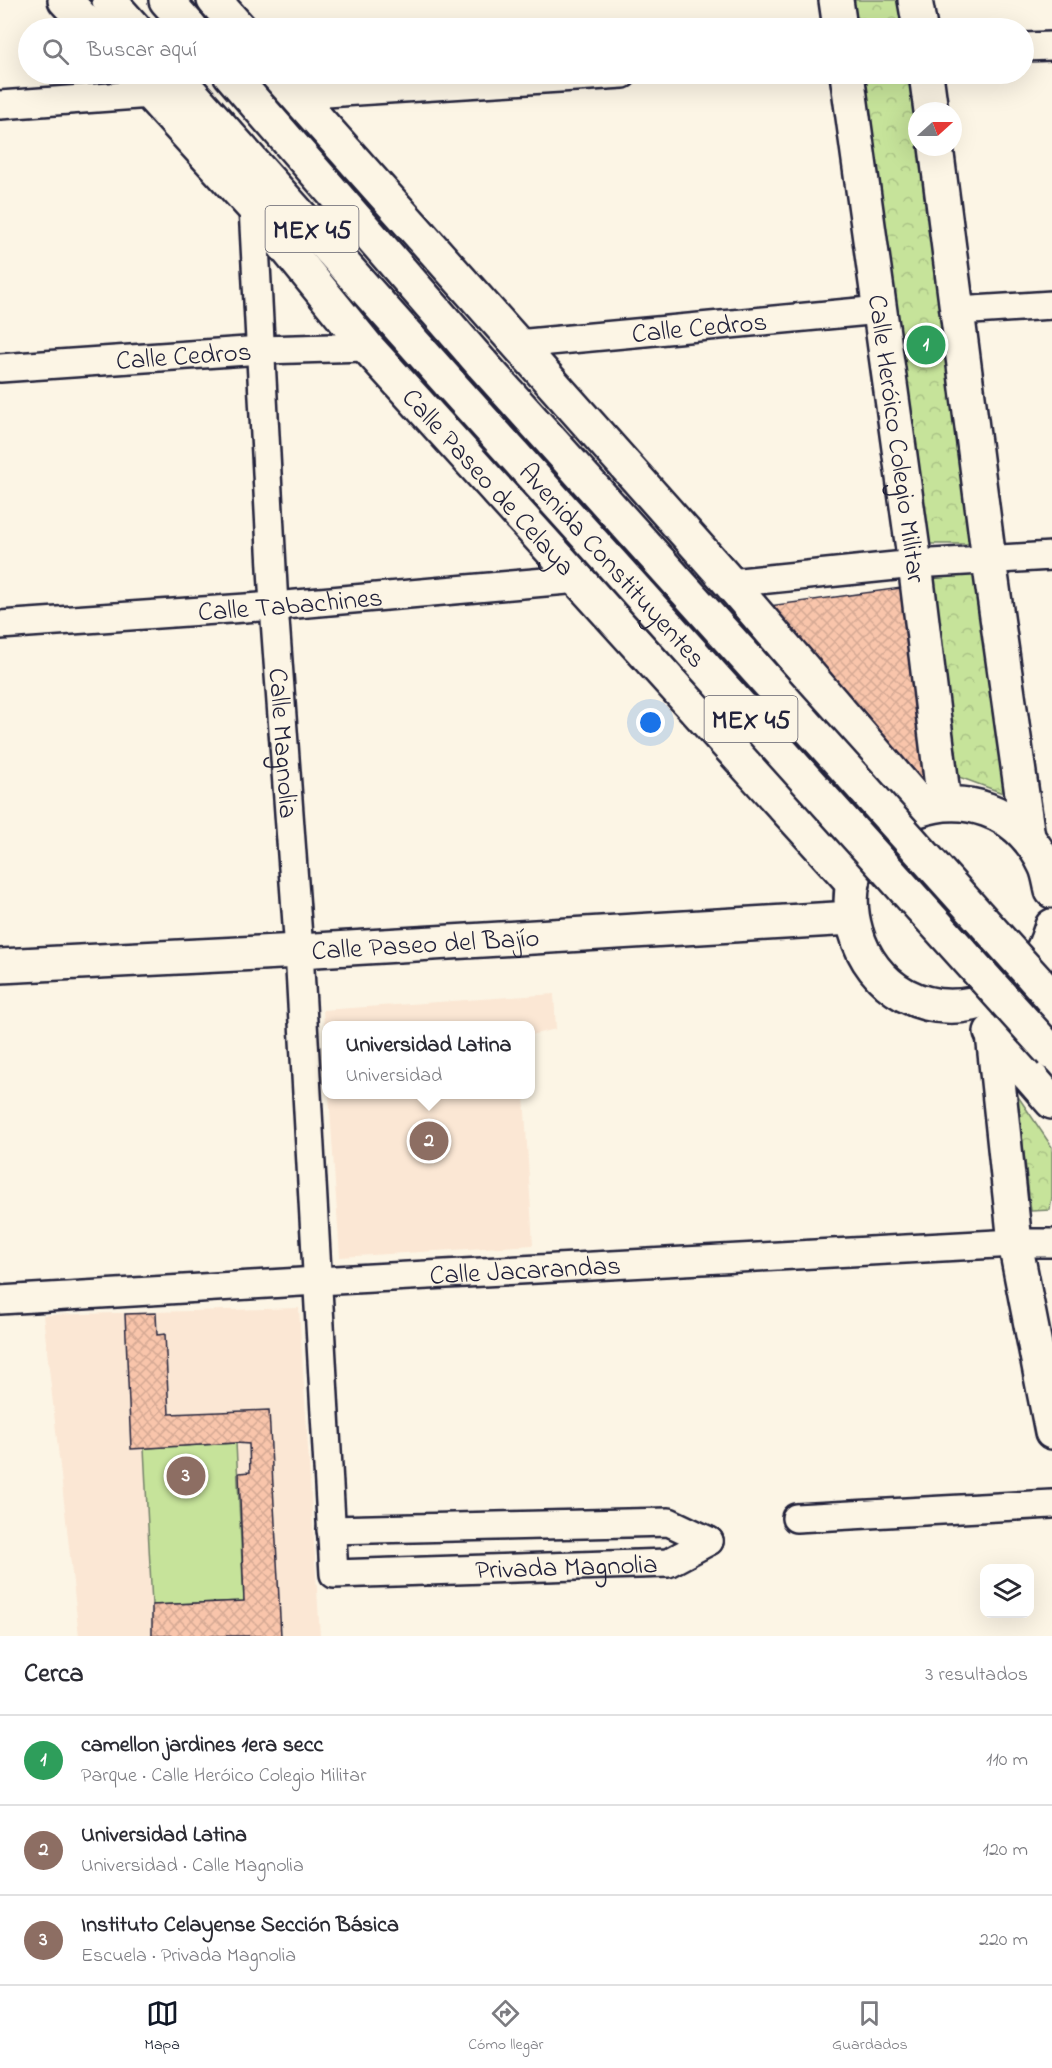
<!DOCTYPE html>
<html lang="es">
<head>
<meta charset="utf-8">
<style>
	:root { --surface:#fff; --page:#f7f7f7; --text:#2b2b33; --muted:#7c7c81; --line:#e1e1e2; --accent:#111827 }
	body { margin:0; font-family:"Indie Flower",sans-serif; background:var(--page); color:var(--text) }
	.controls { position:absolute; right:18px; bottom:18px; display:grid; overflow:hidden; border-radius:12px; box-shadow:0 6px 24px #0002 }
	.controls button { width:54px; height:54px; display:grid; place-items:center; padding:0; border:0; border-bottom:2px solid var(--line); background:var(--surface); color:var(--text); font:30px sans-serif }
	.compass { position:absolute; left:908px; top:102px; width:54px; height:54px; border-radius:50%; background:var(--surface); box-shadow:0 6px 24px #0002; rotate:69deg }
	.you { position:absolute; left:651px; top:723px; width:21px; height:21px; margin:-15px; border:4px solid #fff; border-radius:50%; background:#1a73e8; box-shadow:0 0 0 9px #1a73e833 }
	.badge { display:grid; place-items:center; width:39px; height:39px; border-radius:50%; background:var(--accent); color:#fff; font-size:20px; font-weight:700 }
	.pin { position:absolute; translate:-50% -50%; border:3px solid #fff; box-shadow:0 2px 6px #0006 }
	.popup { position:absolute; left:322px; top:1021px; width:213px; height:78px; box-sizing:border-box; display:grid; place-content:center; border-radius:12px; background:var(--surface); filter:drop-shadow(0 2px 4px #0005); font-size:20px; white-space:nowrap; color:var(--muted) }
	.popup b { font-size:22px; color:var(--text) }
	.popup::after { content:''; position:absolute; left:50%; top:100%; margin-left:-12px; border:12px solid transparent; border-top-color:var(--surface) }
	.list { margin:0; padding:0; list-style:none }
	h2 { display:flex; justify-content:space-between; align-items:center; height:78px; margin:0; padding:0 24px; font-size:26px }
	h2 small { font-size:20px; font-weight:400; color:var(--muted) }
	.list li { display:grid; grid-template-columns:39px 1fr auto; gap:18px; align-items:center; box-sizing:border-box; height:90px; padding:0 24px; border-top:2px solid var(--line) }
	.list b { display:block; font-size:22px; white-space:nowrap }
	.list p { margin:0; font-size:20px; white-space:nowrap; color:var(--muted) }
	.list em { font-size:20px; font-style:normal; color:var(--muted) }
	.icon { flex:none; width:33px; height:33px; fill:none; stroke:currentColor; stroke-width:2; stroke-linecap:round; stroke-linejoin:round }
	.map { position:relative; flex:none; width:1052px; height:1636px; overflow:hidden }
	.search { position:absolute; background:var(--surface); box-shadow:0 6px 24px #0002; left:18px; right:18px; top:18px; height:66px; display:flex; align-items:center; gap:15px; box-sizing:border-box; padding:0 21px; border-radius:33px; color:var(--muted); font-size:22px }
	.sheet { height:348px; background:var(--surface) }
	nav { display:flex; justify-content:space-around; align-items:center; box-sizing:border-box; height:84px; border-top:2px solid var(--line); background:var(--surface); font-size:16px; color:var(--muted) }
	nav a { display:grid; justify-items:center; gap:3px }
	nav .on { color:var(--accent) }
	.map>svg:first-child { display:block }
	.built { fill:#fbe7d4 }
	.park { fill:url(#park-crowns); stroke:#74826a; stroke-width:1.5 }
	.pitch { fill:#c6e39a; stroke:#74826a; stroke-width:1.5 }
	.building { fill:url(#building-cross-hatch); stroke:#22223b; stroke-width:1.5 }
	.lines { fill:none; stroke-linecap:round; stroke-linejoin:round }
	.minor-casing { stroke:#22223b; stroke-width:32 }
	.major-casing { stroke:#22223b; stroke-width:38 }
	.minor { stroke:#fcf5e5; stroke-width:27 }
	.major { stroke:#fcf5e5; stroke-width:33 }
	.major-bridge-casing { stroke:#22223b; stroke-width:38; stroke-linecap:butt }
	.major-bridge { stroke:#fcf5e5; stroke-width:33 }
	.labels { text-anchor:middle; stroke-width:5; stroke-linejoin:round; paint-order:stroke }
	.shield { fill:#fcf5e5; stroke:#63616e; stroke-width:1.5 }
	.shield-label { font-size:26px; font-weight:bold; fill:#22223b }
	.street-label { font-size:27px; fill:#22223b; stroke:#fcf5e5 }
</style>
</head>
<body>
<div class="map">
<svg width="1052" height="1636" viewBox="0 0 1052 1636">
	<defs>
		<pattern id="park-crowns" width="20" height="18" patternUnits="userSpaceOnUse" patternTransform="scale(1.5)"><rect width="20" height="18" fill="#c6e39a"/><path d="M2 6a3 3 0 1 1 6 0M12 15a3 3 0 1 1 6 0" fill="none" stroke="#aac286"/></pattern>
		<pattern id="building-cross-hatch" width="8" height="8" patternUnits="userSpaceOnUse" patternTransform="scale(1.5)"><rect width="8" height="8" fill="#f9c5ab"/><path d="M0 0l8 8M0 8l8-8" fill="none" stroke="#d5a994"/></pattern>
	</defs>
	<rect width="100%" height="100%" fill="#fcf5e5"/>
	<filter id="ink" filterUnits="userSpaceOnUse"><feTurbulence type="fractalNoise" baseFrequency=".0167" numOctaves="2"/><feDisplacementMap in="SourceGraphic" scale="12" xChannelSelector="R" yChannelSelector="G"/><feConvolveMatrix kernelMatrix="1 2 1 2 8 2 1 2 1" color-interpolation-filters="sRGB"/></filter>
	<g filter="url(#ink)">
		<g class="built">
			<path d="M554 994 556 1029 531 1035V1026H327V1065L323 1010Z"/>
			<path d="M329 1095H524L533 1245 340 1257Z"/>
			<path d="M299 1308 320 1636H79L43 1315Z"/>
		</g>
		<g class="park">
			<path d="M852 0H904L909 28H856Z"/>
			<path d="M865 74H917V147H926L976 544H927Z"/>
			<path d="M978 573 1011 796 959 777 933 577Z"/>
			<path d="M1017 1095 1052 1147V1197L1050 1210 1031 1211Z"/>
		</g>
		<path class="pitch" d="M236 1443 244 1601 152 1605 144 1448Z"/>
		<g class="building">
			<path d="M901 588 933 780 924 782 769 606Z"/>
			<path d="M156 1313 157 1335 165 1334 169 1414 269 1410 281 1636H152V1605L244 1601 239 1473 250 1472 249 1444 236 1443 131 1449 125 1314Z"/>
		</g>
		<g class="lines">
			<defs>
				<g id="minor">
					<path d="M1024 47 1052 46"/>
					<path d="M295 95 623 74"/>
					<path d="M0 105 151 94"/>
					<path id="s1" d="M253 207 274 606 299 951 334 1574 668 1563 709 1541"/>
					<path d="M957 311 1052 305"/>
					<path id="s2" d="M517 344 880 310"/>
					<path id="s3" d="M0 368 261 350 367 347"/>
					<path d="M730 583 915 564 1052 556"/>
					<path id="s4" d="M0 625 274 606 579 579"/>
					<path d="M737 754C770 745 793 731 818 707"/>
					<path id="s5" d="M0 1300 317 1281 1015 1243H1052"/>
					<path d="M796 1518 1052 1504"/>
					<path d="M331 1530 669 1522 709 1541"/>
				</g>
				<g id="major">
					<path d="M65 0 91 28"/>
					<path d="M109 0 134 28"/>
					<path d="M166 0 191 28"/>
					<path d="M214 0 239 28"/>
					<path d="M836 0 840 28"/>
					<path d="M915 0 920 28"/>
					<path id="s6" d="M132 74 253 207 367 347 853 883"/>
					<path d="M174 74 451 385"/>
					<path d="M230 74 482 364"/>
					<path d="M277 74 730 583 922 807"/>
					<path id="s7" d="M847 74 915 564 944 803"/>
					<path d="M926 74 931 111"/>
					<path d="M936 147 989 560 1028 837"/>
					<path d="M1052 891C1050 883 1049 873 1045 865 990 749 821 813 856 932 863 958 881 982 905 995 947 1017 1000 1005 1030 971 1041 958 1047 942 1052 926"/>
					<path id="s8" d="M0 966 299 951 852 918"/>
					<path d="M991 1032 1052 1102"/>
					<path d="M993 1034 1015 1243 1052 1432"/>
				</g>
			</defs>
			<use href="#minor" class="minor-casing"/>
			<use href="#major" class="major-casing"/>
			<use href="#minor" class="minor"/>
			<use href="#major" class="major"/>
			<defs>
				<g id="major-bridge">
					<path d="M482 364 1052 998"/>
					<path id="s9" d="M451 385 1052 1053"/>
				</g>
			</defs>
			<use href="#major-bridge" class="major-bridge-casing"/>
			<use href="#major-bridge" class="major-bridge"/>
		</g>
	</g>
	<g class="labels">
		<g class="shield">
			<rect x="265.5" y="206" width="93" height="46" rx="4.5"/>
			<rect x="704.5" y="696" width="93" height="46" rx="4.5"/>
		</g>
		<g class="shield-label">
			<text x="312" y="238">MEX 45</text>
			<text x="751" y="728">MEX 45</text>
		</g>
		<g class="street-label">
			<text dy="9" stroke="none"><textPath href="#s2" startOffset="183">Calle Cedros</textPath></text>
			<text dy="9" stroke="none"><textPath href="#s3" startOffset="184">Calle Cedros</textPath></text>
			<text dy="9" stroke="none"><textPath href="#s7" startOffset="368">Calle Heróico Colegio Militar</textPath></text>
			<text dy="9" stroke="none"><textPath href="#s6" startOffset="542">Calle Paseo de Celaya</textPath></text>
			<text dy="9" stroke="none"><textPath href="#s9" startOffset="242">Avenida Constituyentes</textPath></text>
			<text dy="9" stroke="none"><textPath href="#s4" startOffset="291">Calle Tabachines</textPath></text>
			<text dy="9" stroke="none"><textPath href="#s1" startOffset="537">Calle Magnolia</textPath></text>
			<text dy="9" stroke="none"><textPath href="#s8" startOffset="426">Calle Paseo del Bajío</textPath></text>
			<text dy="9" stroke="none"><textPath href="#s5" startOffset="526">Calle Jacarandas</textPath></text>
			<text dy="9" stroke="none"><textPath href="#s1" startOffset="1602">Privada Magnolia</textPath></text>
		</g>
	</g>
</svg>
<div class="controls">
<button><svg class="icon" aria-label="layers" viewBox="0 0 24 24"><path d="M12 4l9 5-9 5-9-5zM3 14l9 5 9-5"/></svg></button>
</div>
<svg class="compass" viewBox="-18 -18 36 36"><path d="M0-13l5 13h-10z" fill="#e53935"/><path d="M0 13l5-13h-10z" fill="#7c7c81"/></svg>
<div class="you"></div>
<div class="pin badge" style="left:926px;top:345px;background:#2e9e5b">1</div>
<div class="pin badge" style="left:429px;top:1141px;background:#8d6e63">2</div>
<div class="popup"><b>Universidad Latina</b>Universidad</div>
<div class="pin badge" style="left:186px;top:1476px;background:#8d6e63">3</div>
<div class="search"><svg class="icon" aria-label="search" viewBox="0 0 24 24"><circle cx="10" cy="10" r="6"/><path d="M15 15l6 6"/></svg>Buscar aquí</div>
</div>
<section class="sheet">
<h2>Cerca<small>3 resultados</small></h2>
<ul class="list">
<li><span class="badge" style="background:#2e9e5b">1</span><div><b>camellon jardines 1era secc</b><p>Parque · Calle Heróico Colegio Militar</p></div><em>110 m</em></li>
<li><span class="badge" style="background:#8d6e63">2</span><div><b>Universidad Latina</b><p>Universidad · Calle Magnolia</p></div><em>120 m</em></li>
<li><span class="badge" style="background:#8d6e63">3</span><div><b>Instituto Celayense Sección Básica</b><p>Escuela · Privada Magnolia</p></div><em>220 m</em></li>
</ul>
</section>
<nav>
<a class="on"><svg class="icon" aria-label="map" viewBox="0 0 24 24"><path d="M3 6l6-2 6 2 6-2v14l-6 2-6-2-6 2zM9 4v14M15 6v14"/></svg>Mapa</a>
<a><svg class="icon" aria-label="directions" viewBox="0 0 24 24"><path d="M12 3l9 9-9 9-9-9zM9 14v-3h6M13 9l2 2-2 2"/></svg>Cómo llegar</a>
<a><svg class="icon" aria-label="saved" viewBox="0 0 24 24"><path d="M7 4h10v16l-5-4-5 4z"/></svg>Guardados</a>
</nav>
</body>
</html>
